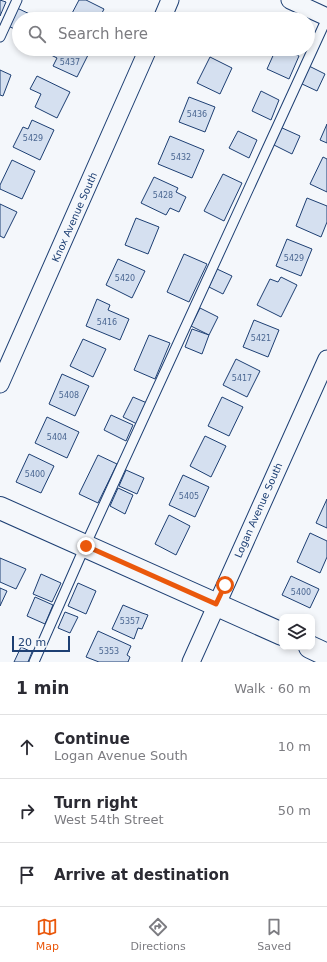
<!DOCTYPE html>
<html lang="en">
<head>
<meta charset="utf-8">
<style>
	:root { --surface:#fff; --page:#f2f2f3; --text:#2b2b33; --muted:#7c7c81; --line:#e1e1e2; --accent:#ea580c }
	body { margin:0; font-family:"DejaVu Sans",sans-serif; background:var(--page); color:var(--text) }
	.controls { position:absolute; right:12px; bottom:12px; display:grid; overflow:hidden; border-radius:8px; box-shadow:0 2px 6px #0003 }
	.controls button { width:36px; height:36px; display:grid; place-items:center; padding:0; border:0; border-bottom:1px solid var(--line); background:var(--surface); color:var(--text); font:20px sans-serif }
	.scale { position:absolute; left:12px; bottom:10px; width:58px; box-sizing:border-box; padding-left:4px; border:2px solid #1d3f73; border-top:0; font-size:11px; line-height:14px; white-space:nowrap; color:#1d3f73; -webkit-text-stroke:3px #f4f7fb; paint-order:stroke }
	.stop { position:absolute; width:12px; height:12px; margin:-9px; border:3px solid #ea580c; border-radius:50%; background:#fff }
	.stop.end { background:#ea580c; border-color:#fff; box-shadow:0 1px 4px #0008 }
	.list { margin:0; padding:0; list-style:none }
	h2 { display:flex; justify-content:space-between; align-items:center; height:52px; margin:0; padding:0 16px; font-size:17px }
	h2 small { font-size:13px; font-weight:400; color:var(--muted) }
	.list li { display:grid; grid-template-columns:26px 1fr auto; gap:12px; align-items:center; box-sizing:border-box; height:64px; padding:0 16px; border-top:1px solid var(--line) }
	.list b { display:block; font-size:15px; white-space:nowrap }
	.list p { margin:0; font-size:13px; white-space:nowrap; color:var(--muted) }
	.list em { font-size:13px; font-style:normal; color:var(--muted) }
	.icon { flex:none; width:22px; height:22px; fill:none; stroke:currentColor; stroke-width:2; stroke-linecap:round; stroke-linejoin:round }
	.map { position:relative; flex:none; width:327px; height:662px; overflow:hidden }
	.search { position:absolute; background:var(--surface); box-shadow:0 2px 6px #0003; left:12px; right:12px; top:12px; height:44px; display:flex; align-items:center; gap:10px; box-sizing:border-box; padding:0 14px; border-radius:22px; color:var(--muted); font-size:15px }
	.sheet { height:244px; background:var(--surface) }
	nav { display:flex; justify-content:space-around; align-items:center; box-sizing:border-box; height:56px; border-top:1px solid var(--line); background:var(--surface); font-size:11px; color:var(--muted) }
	nav a { display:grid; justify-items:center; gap:2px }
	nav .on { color:var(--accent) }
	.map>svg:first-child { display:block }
	.building { fill:#d5e0f0; stroke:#1d3f73 }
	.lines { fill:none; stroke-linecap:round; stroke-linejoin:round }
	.service-casing { stroke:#1d3f73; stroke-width:11 }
	.minor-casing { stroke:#1d3f73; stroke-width:19 }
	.tertiary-casing { stroke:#1d3f73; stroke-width:24 }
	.service { stroke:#f4f7fb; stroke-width:9 }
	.minor { stroke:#f4f7fb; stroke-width:17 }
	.tertiary { stroke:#f4f7fb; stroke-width:22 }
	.route { stroke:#ea580c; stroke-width:5 }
	.labels { text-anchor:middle; stroke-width:3; stroke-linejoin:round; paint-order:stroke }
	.number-label { font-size:8px; fill:#4b6792 }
	.street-label { font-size:10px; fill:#1d3f73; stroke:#f4f7fb }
</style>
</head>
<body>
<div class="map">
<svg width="327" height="662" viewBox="0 0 327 662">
	<rect width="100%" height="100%" fill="#f4f7fb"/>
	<g class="building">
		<path d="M0 0 6 2 0 16Z"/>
		<path d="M79 0H86L104 9 99 19H69Z"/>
		<path d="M17 8 36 17 35 19H19V31L8 26Z"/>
		<path d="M227 13 241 19H224Z"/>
		<path d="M49 49H91L77 77 53 66 57 58 47 53Z"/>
		<path d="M276 49H283L299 56 289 79 267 69Z"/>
		<path d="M210 57 232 68 220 94 197 83Z"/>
		<path d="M309 66 325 74 317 91 300 83Z"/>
		<path d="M0 70 11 75 3 96 0 95Z"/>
		<path d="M37 76 70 92 57 118 35 107 41 94 30 89Z"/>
		<path d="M261 91 279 100 271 120 252 111Z"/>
		<path d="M189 97 215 107 205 132 179 122Z"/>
		<path d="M32 120 54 130 40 160 13 147 23 127 28 129Z"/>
		<path d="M327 124V143L320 140Z"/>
		<path d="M280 127 300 136 292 154 272 144Z"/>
		<path d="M238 131 257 140 249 158 229 148Z"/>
		<path d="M170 136 204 150 192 178 158 164Z"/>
		<path d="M323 157 327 159V192L310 184Z"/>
		<path d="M12 160 35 171 22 199 0 189V185Z"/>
		<path d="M223 174 242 183 224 221 204 211Z"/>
		<path d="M154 177 178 188 176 192 186 197 179 212 170 208 166 215 141 203Z"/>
		<path d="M307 198 327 206V222L321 237 296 226Z"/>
		<path d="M0 204 17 212 4 238 0 236Z"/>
		<path d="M136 218 159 227 148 254 125 245Z"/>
		<path d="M287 239 312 249 301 276 276 266Z"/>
		<path d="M184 254 207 264 189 302 167 292Z"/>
		<path d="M118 259 145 271 132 298 106 285Z"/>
		<path d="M217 269 232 276 223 294 209 287Z"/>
		<path d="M281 277 297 285 281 317 257 305 270 279 278 282Z"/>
		<path d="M97 299 110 305 108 310 129 319 120 340 86 326Z"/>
		<path d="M200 308 218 317 209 335 191 326Z"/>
		<path d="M254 320 279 330 268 357 243 347Z"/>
		<path d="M192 329 209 335 202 354 185 347Z"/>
		<path d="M149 335 170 343 155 379 134 370Z"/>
		<path d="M83 339 106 349 93 377 70 366Z"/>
		<path d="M236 359 260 371 247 397 223 385Z"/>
		<path d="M62 374 89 386 75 416 49 404Z"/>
		<path d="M133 397 147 403 137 424 123 417Z"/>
		<path d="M222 397 243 407 229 436 208 426Z"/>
		<path d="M111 415 133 425 126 441 104 430Z"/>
		<path d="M47 417 79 432 67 458 35 443Z"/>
		<path d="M205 436 226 446 211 477 190 466Z"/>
		<path d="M29 454 54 466 41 493 16 482Z"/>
		<path d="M98 455 117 464 98 503 79 494Z"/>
		<path d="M126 470 144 478 137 494 119 486Z"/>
		<path d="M183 475 209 487 195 517 169 505Z"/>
		<path d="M118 488 133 495 125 514 110 506Z"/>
		<path d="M327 499V528L316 523Z"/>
		<path d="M169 515 190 526 176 555 155 544Z"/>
		<path d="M310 533 327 541V557L320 573 297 562Z"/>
		<path d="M0 558 26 569 16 589 0 582Z"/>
		<path d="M41 574 61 583 52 602 33 594Z"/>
		<path d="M291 576 319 589 310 608 282 595Z"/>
		<path d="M78 583 96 591 86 614 68 606Z"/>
		<path d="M0 588 7 591 0 606Z"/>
		<path d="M35 597 53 605 45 624 27 616Z"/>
		<path d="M123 605 142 613 148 615 142 629 138 628 134 639 112 629Z"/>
		<path d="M65 612 78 617 70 633 58 628Z"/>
		<path d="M98 631 131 646 127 655 130 657 128 662H99L86 657Z"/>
		<path d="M21 647 32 652 28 662H14Z"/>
	</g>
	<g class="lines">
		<defs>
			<g id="service">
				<path d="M0 37 17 0"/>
				<path d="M34 662 85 546 327 18"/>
			</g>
			<g id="minor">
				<path d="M290 0 327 17"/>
				<path d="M162 19 170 0"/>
				<path d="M0 384 148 49"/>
				<path d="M191 662 327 359"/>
			</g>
			<g id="tertiary">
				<path d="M0 508 282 634"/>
				<path d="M310 647 327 655"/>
			</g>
		</defs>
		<use href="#service" class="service-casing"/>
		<use href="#minor" class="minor-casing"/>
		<use href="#tertiary" class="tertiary-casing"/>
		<use href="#service" class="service"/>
		<use href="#minor" class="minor"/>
		<use href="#tertiary" class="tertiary"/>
	</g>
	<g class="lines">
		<path class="route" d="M86 546 216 604 225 585"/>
	</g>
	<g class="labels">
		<g class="number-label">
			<text x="70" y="65">5437</text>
			<text x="197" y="117">5436</text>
			<text x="33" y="141">5429</text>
			<text x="181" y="160">5432</text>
			<text x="163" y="198">5428</text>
			<text x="294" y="261">5429</text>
			<text x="125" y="281">5420</text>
			<text x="107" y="325">5416</text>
			<text x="261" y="341">5421</text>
			<text x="242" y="381">5417</text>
			<text x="69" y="398">5408</text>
			<text x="57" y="440">5404</text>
			<text x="35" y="477">5400</text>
			<text x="189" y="499">5405</text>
			<text x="301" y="595">5400</text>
			<text x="130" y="624">5357</text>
			<text x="109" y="654">5353</text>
		</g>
		<g class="street-label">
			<text transform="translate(74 217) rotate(-66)" y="4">Knox Avenue South</text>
			<text transform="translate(258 510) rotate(-66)" y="4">Logan Avenue South</text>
		</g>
	</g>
</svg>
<div class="controls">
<button><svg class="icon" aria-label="layers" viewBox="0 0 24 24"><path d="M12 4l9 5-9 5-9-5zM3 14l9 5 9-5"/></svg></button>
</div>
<div class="scale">20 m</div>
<div class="stop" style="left:225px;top:585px"></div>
<div class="stop end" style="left:86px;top:546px"></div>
<div class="search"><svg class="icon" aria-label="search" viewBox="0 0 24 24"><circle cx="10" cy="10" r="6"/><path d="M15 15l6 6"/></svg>Search here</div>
</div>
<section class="sheet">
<h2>1 min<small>Walk · 60 m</small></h2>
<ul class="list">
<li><svg class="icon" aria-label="ahead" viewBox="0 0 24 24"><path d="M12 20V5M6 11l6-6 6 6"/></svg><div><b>Continue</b><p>Logan Avenue South</p></div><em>10 m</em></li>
<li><svg class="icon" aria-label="right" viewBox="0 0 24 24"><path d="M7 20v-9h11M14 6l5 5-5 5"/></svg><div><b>Turn right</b><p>West 54th Street</p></div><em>50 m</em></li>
<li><svg class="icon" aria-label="arrive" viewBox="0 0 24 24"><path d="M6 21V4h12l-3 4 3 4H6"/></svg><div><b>Arrive at destination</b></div></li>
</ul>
</section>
<nav>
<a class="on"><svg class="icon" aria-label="map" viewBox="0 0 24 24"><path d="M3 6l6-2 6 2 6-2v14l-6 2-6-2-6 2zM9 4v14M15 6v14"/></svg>Map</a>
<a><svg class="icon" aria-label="directions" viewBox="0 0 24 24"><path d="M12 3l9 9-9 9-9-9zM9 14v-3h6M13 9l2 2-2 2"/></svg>Directions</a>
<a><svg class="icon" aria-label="saved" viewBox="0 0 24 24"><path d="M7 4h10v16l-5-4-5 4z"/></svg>Saved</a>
</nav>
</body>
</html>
